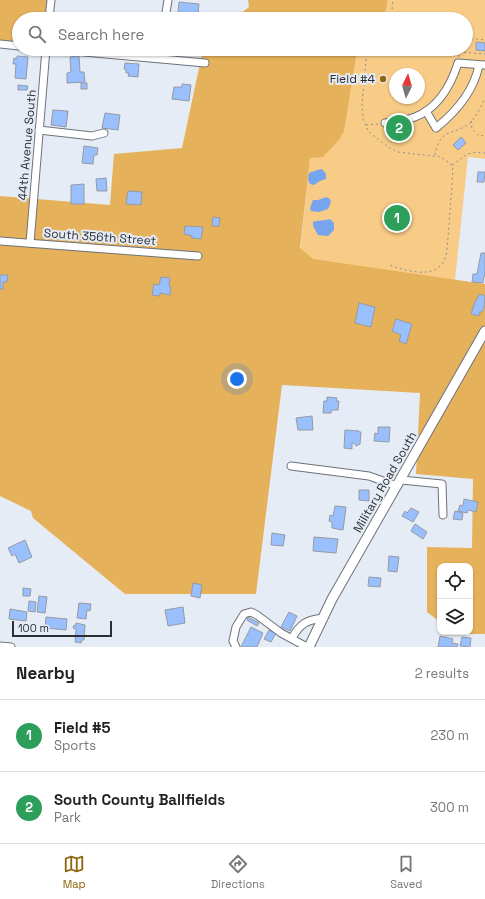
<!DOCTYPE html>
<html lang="en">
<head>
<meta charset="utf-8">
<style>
	:root { --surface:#fff; --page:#f6f6f6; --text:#222; --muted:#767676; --line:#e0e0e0; --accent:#90650c }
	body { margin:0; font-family:"Space Grotesk",sans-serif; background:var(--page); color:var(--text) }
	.controls { position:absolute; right:12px; bottom:12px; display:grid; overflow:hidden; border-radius:8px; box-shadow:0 1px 3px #0004 }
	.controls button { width:36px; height:36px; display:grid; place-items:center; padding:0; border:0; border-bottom:1px solid var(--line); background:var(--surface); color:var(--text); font:20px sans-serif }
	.compass { position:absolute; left:389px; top:68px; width:36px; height:36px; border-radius:50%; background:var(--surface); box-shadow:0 1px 3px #0004; rotate:5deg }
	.scale { position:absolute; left:12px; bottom:10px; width:100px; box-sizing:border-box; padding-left:4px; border:2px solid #2c2e32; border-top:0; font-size:11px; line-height:14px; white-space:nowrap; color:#2c2e32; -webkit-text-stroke:3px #e6ecf5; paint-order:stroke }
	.you { position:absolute; left:237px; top:379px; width:14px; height:14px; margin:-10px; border:3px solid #fff; border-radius:50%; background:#1a73e8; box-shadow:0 0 0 6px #1a73e833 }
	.badge { display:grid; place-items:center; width:26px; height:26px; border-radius:50%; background:var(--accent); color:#fff; font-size:13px; font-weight:700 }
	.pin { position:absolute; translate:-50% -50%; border:2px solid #fff; box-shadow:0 1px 4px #0006 }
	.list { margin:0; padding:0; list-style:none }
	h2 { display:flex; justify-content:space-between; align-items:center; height:52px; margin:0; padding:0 16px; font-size:17px }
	h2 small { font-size:13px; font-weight:400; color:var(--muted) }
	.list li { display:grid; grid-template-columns:26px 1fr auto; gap:12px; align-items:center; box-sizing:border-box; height:72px; padding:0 16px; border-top:1px solid var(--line) }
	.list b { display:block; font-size:15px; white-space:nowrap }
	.list p { margin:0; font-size:13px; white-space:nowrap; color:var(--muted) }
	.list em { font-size:13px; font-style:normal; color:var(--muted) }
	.icon { flex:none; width:22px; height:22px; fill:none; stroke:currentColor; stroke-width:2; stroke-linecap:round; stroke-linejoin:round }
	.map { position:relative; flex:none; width:485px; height:647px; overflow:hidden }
	.search { position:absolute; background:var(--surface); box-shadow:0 1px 3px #0004; left:12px; right:12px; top:12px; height:44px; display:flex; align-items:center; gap:10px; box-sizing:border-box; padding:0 14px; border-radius:22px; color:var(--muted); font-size:15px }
	.sheet { height:196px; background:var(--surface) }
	nav { display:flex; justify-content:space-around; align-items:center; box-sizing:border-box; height:56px; border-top:1px solid var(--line); background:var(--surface); font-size:11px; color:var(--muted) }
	nav a { display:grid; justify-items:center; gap:2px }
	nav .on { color:var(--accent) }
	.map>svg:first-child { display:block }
	.green { fill:#f8cc86; fill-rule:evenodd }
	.forest { fill:#e5b15a }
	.water { fill:#77a4ef }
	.building { fill:#9abffd; stroke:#959aa3 }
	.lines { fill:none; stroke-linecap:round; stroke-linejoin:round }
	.minor-casing { stroke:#6d727a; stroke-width:9 }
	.major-casing { stroke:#6d727a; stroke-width:11 }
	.path { stroke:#8b8f96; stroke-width:1; stroke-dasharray:2 3; stroke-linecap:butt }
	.minor { stroke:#fff; stroke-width:7 }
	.major { stroke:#fff; stroke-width:9 }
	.poi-dot { fill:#90650c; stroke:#e6ecf5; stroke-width:1.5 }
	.labels { text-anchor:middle; stroke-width:4; stroke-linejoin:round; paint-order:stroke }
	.poi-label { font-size:12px; fill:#2c2e32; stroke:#e6ecf5; text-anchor:end }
	.street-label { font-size:12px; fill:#2c2e32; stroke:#e6ecf5 }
</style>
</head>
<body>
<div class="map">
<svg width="485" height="647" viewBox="0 0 485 647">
	<rect width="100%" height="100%" fill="#e6ecf5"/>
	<path class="green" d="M327 0H485V159L468 157 455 280 299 263 321 49H466V19H325ZM395 74H419V98H395Z"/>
	<g class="forest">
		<path d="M0 0H51L49 19H19V46L0 44Z"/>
		<path d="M248 0H387C387 7 386 14 380 19H233L249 7Z"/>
		<path d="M203 49H358L356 57 344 131 339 140 323 157 310 158 300 248 313 259 485 284V634H456L454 632H470V566H440V622L427 612V547L472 548 473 479 416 474 420 393 282 385 256 594H125L33 518 31 511 0 496V196L110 205 114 154 182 148Z"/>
	</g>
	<g class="water">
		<path d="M322 169 326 174V179L320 181 314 185 310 184 308 180 309 173 317 170Z"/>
		<path d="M326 197 330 199 331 202 328 209 319 212 311 211 310 208 313 200H318Z"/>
		<path d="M330 219 334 223V230L328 236 318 235 313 226V222C317 220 325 221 330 219Z"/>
	</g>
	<g class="building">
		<path d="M179 2 199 4 198 14 178 13Z"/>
		<path d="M182 16 199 18 198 19H182Z"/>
		<path d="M476 42 485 43V51L476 50Z"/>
		<path d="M17 56 28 57 26 79 15 78 16 64H13L14 58 17 59Z"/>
		<path d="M79 56 80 72H84L85 82 67 83V73L71 72 70 57Z"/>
		<path d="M125 63 139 64 138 77 128 76 129 73H126V69H124Z"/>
		<rect x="81" y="83" width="6" height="6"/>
		<path d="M182 84 191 85 189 101 172 99 174 87H182Z"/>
		<path d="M18 85 28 86 27 90H18Z"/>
		<path d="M53 110 68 111 66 127 51 125Z"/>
		<path d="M105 113 120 115 118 130 102 128Z"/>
		<path d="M461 137 466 143 458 150 453 145Z"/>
		<path d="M84 146 98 148 97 155H94L93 164 82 163Z"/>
		<path d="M478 172H485L484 182H477Z"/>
		<path d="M106 178 107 191H97L96 179Z"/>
		<path d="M84 184V204H71V185Z"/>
		<path d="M128 191 142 192 141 205 126 204Z"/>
		<path d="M213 217 220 218 219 226H212Z"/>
		<path d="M185 226 203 227 201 239 192 238V236L184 234Z"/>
		<path d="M481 253H485V276H484L483 283 472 282 473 274H477Z"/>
		<path d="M0 275H8L7 282H3V289H0Z"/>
		<path d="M161 277 170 278 169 286 171 287 170 295 160 293V296L152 295 154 284 159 285Z"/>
		<path d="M479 294 485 296 484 308 482 312H480L479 316 471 314 476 299 477 300Z"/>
		<path d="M359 303 375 307 371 327 355 323Z"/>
		<path d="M396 319 412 324 406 344 399 341 401 335 392 331Z"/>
		<path d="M327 397 337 398 336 401H339L338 410H332L331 413H323L324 401H327Z"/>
		<path d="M312 416 313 430H298L296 418Z"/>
		<path d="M378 427H390L389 442 374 441 375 433 378 434Z"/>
		<path d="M345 430 359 431V432H361L360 444 356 446 354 443H352V449L344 448Z"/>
		<path d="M359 490H369V501L359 500Z"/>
		<path d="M464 499 478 502 476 512 468 510 467 513 458 511 460 505 463 506Z"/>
		<path d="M335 506 346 507 343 530 332 528V522L329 521 330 515 333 516Z"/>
		<path d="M411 508 419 512 413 522 402 516 405 511 407 513Z"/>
		<path d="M455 511 463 513 462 520 453 519Z"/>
		<path d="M415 524 427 532 423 539 411 531Z"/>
		<path d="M272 533 285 535 283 546 271 545Z"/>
		<path d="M314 537 338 539 336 553 313 551Z"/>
		<path d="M25 540 32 557 19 563 15 554 12 556 8 548Z"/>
		<path d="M389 556 399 557 397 572 388 571Z"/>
		<path d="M369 577 381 578 380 587 368 586Z"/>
		<path d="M193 583 202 585 200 598 191 596Z"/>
		<path d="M23 588 31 589 30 596H23Z"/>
		<path d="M39 596 47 597 45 613 37 612Z"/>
		<path d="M29 601 36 602 35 612 28 611Z"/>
		<path d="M79 603 91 604 90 611 87 610 86 619 77 618Z"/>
		<path d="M183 607 185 623 168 626 165 610Z"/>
		<path d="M10 609 27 612 26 621 9 619Z"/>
		<path d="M289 612 297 616 290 631 281 627Z"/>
		<path d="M46 617 67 619 66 630 45 628Z"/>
		<path d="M248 617 259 623 257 626 247 620Z"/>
		<path d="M76 623 85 625 84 640H82L81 643 75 642 76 629 73 628 74 625 76 626Z"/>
		<path d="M251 627 263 633 257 647H241Z"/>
		<path d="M269 630 276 633 271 642 264 639Z"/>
		<path d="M440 636 453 639 452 643 458 644 457 647H438Z"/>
		<path d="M462 637 471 638 470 647 460 646Z"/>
	</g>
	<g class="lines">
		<defs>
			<g id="minor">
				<path d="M49 19 51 0"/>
				<path d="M165 19 168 0"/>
				<path d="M0 44 19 46"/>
				<path d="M51 49 205 63"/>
				<path d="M426 111 436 128C457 111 474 91 479 65"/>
				<path d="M385 123C395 122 406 120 415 117 438 108 451 85 458 63L485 65"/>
				<path d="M39 130 92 136 104 133"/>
				<path d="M0 241 198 256"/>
				<path d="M30 243 46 49"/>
				<path d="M291 466 369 476 397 486"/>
				<path d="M401 480 442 484 443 515"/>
				<path d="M292 638C300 624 306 620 323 618"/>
				<path d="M0 646 11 647"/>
				<path d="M236 647 233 641 236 627 244 614 251 612 257 615 281 633 307 647"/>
			</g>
			<path id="major" d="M309 647 332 599 485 331"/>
		</defs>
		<use href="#minor" class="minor-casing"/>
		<use href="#major" class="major-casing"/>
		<g class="path">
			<path d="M391 19 393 0"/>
			<path d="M466 38 485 40"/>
			<path d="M367 49 362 104 363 119 368 131 374 136 388 147 398 152 441 157 452 165 453 171 447 250C443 282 410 272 389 265"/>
			<path d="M459 52 485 54"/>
			<path d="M459 57V49"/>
			<path d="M471 121 472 129 478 135 485 136"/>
			<path d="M366 125 378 124"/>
			<path d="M435 155C440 125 456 137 472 121 477 115 481 106 485 99"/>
			<path d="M452 165C467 155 466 151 485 153"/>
		</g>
		<use href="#minor" class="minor"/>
		<use href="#major" class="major"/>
	</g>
	<circle class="poi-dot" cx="383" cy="79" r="4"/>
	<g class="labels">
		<g class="poi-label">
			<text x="375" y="83">Field #4</text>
		</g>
		<g class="street-label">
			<text transform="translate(27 145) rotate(-85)" y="4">44th Avenue South</text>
			<text transform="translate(100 237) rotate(4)" y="4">South 356th Street</text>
			<text transform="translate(385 482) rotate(-60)" y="4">Military Road South</text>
		</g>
	</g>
</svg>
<div class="controls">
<button><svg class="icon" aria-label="locate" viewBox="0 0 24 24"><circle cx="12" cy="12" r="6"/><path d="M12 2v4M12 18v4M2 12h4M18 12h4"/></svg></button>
<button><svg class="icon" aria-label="layers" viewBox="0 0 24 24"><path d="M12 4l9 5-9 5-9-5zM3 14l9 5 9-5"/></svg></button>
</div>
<svg class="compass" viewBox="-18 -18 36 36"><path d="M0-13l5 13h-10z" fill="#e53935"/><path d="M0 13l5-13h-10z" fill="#767676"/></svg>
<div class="scale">100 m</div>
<div class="you"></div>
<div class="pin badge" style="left:397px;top:218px;background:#2e9e5b">1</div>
<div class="pin badge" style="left:399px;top:128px;background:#2e9e5b">2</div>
<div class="search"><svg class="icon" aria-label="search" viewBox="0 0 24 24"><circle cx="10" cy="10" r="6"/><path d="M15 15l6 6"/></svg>Search here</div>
</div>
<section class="sheet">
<h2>Nearby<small>2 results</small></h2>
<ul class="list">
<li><span class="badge" style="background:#2e9e5b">1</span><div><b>Field #5</b><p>Sports</p></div><em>230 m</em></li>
<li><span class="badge" style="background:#2e9e5b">2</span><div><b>South County Ballfields</b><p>Park</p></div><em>300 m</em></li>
</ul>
</section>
<nav>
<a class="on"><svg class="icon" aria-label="map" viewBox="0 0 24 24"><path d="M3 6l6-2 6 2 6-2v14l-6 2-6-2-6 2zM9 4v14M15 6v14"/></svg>Map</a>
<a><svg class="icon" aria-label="directions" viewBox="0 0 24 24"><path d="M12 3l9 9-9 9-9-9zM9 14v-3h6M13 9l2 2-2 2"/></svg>Directions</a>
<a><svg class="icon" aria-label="saved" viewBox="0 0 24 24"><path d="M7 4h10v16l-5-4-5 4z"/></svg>Saved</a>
</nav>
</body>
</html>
